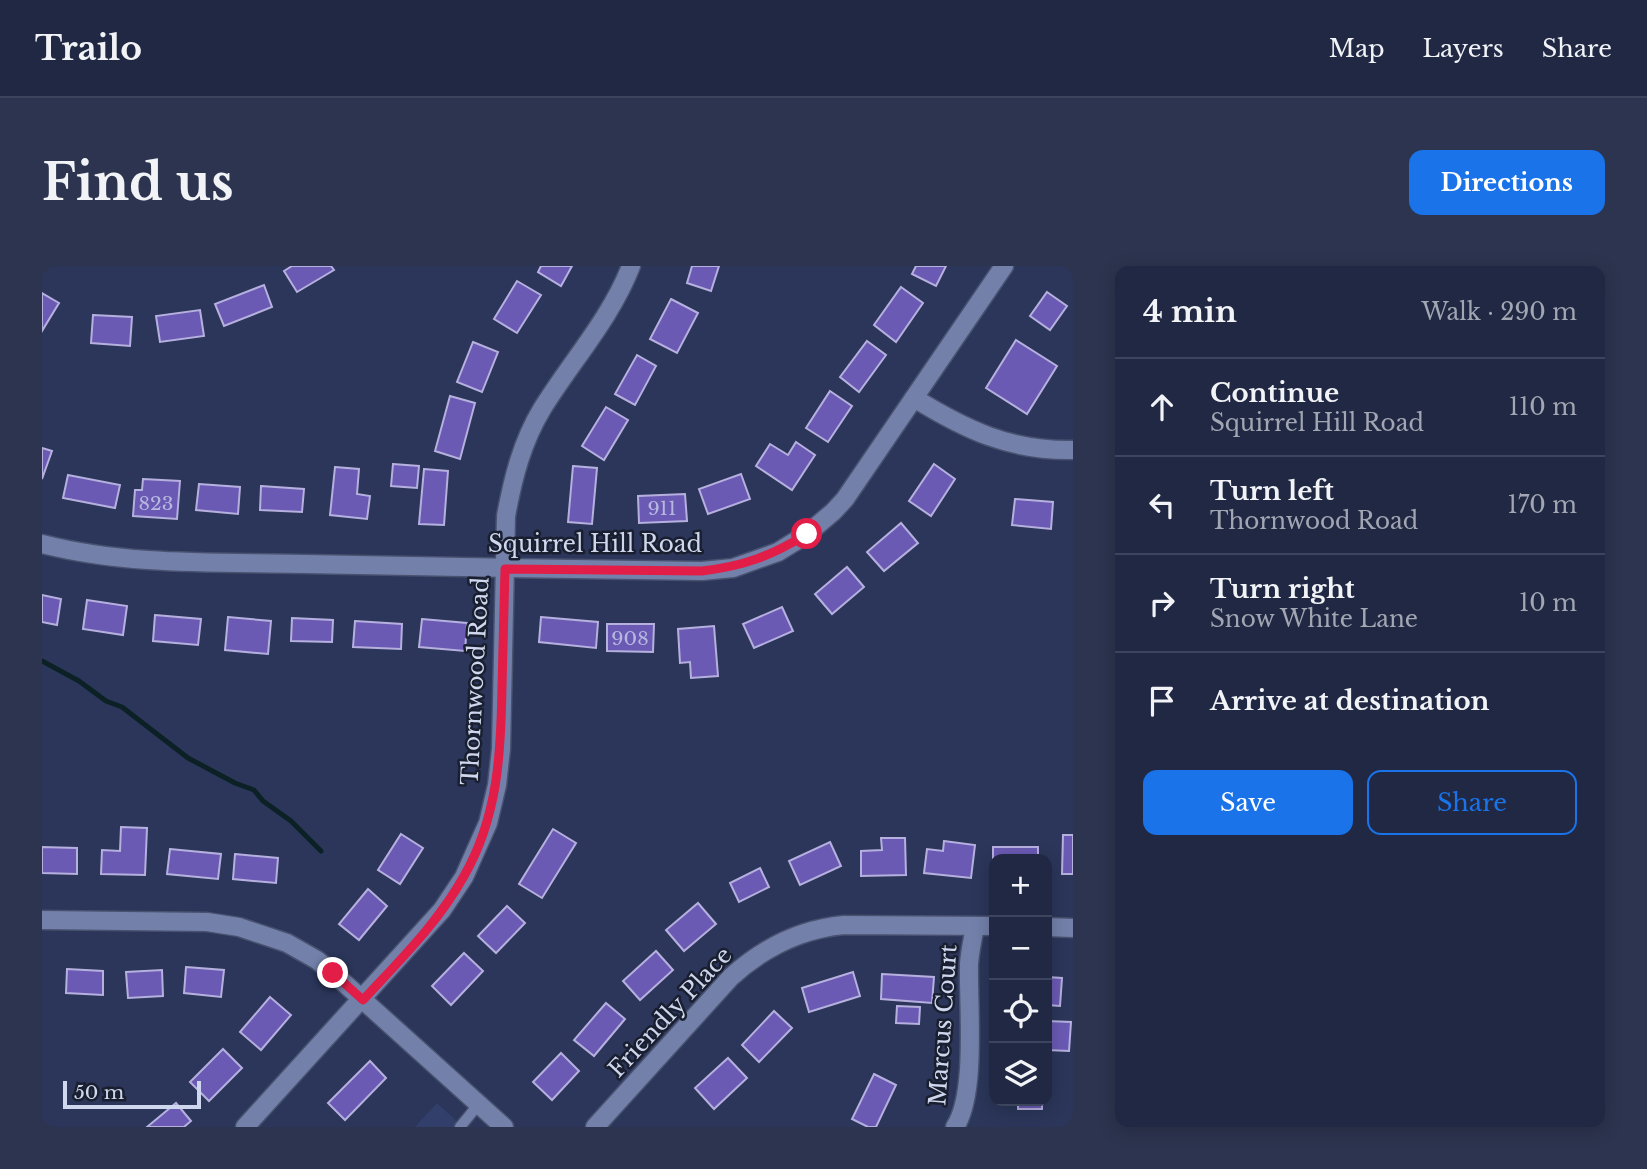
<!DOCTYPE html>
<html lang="en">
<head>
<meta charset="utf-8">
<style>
	:root { --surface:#202844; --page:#2d344f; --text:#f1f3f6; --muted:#a2a6b2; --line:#3d445d; --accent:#1a73e8 }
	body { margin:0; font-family:"Libre Baskerville",serif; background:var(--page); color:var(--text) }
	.controls { position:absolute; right:21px; bottom:21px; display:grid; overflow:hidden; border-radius:14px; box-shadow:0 4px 18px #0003 }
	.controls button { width:63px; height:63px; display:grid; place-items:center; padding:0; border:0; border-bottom:2px solid var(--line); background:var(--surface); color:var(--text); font:35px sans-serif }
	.scale { position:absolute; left:21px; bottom:18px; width:138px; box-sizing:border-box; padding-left:7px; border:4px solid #cfd7ee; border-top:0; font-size:19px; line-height:24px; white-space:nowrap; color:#cfd7ee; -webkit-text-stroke:5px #191f2f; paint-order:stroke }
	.stop { position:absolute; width:21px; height:21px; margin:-16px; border:5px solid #e11d48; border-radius:50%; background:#fff }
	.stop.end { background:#e11d48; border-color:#fff; box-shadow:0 2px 7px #0008 }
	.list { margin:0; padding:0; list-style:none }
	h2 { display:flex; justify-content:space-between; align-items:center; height:91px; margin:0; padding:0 28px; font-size:30px }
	h2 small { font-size:23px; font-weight:400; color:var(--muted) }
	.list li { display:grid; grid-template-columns:46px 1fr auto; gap:21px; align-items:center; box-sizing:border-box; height:98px; padding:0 28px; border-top:2px solid var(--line) }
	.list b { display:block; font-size:26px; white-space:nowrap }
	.list p { margin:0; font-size:23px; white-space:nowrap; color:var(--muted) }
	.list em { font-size:23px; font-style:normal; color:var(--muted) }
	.actions { display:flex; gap:14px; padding:21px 28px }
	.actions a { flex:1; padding:16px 0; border:2px solid var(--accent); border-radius:14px; text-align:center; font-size:24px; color:var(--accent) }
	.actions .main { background:var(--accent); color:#fff }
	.icon { flex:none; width:38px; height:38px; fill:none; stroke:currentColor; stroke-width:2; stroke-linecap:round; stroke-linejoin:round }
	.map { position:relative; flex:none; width:1031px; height:861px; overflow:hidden; border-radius:14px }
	header { display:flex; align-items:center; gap:42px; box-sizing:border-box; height:98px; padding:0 35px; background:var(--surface); border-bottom:2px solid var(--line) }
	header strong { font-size:33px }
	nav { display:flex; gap:38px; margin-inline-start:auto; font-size:24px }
	.intro { display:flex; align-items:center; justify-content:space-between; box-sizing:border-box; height:168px; padding:0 42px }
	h1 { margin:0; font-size:49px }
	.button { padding:18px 32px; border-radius:14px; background:var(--accent); color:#fff; font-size:24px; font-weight:700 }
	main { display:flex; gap:42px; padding:0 42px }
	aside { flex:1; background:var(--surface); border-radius:14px; box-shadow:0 4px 18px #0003 }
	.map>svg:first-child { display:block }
	.built { fill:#323f6a }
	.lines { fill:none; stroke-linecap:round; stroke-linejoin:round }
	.stream { stroke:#0c2125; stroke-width:5 }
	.building { fill:#6b5ab4; stroke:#b5b0de; stroke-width:2 }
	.lane-casing { stroke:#48516f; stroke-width:13 }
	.street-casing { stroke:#48516f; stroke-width:21 }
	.lane { stroke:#7381aa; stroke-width:10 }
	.street { stroke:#7381aa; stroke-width:18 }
	.route { stroke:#e11d48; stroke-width:9 }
	.labels { text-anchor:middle; stroke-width:5; stroke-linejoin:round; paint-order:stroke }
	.number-label { font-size:19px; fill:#b6b8e0 }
	.street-label { font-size:23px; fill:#cfd7ee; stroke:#191f2f }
</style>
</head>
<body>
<header>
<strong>Trailo</strong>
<nav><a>Map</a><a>Layers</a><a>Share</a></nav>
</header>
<div class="intro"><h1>Find us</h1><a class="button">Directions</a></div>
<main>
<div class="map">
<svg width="1031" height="861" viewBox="0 0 1031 861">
	<rect width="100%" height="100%" fill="#2b365a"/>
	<path class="built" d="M395 837 421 861H373Z"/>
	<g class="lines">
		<path class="stream" d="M0 395 37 415 64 435 80 441 146 492 193 517 212 524 221 535 249 555 279 585"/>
	</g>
	<g class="building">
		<path d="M250 0H289L292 4 255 26 242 5Z"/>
		<path d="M499 0H530L519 20 496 6Z"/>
		<path d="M650 0H677L669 25 645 17Z"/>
		<path d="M874 0H904L894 20 870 8Z"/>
		<path d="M475 15 499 29 475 67 452 53Z"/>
		<path d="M222 19 230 41 182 60 173 38Z"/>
		<path d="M859 21 881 37 854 76 832 59Z"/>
		<path d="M1005 26 1025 40 1008 64 988 50Z"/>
		<path d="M0 27 17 37 0 65Z"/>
		<path d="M629 33 656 47 635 87 608 73Z"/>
		<path d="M158 44 162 70 118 76 114 50Z"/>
		<path d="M51 49 90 51 88 80 49 77Z"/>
		<path d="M974 74 1015 100 985 148 944 122Z"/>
		<path d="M825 75 844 89 817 126 798 111Z"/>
		<path d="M431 76 456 86 440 126 415 116Z"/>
		<path d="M595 89 614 100 593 139 573 128Z"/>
		<path d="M788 125 810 140 786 176 764 162Z"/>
		<path d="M408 130 433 137 418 193 393 185Z"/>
		<path d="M564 141 586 154 562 194 540 180Z"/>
		<path d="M754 176 773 189 750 224 714 200 728 178 746 189Z"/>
		<path d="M0 182 10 185 0 213Z"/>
		<path d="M351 198 377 200 375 222 349 220Z"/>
		<path d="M892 198 913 213 889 250 867 235Z"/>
		<path d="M531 200 555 202 550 258 526 256Z"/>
		<path d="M293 201 317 203 315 228 328 230 325 253 288 249Z"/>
		<path d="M382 203 406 205 402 259 377 258Z"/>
		<path d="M699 208 708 233 666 248 657 223Z"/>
		<path d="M26 209 78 219 73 242 21 232Z"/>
		<path d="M101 213 138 215 135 253 91 250 93 224H100Z"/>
		<path d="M157 218 198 221 196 248 154 244Z"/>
		<path d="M219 220 262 223 260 246 218 244Z"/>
		<path d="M643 228 645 255 597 257 596 230Z"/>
		<path d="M973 233 1011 236 1009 263 970 259Z"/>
		<path d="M859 257 876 277 842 305 825 286Z"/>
		<path d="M805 301 822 321 790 348 773 328Z"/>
		<path d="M0 329 19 333 15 359 0 356Z"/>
		<path d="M45 334 85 340 81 369 41 363Z"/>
		<path d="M740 341 751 365 712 382 701 358Z"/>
		<path d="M113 349 159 353 156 379 111 375Z"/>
		<path d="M186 351 229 355 226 388 183 384Z"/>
		<path d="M499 351 556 356 554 382 497 376Z"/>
		<path d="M250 352 291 354 290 376 249 375Z"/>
		<path d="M380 353 425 357 423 385 377 381Z"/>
		<path d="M313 355 360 358 359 383 311 381Z"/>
		<path d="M565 358H612L611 386 565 385Z"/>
		<path d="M672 360 676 410 649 412 648 396 638 397 636 363Z"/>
		<path d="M79 561 105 562 103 609 59 608 60 584 78 585Z"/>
		<path d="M511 563 534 577 500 632 477 618Z"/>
		<path d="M359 568 381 582 358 618 336 604Z"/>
		<path d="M1021 569H1031V608H1020Z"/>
		<path d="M839 572H863L864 609 819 610V585L840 584Z"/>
		<path d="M902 575 933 579 929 612 882 607 885 583 901 585Z"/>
		<path d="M788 576 799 600 758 619 747 595Z"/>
		<path d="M0 581 35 582V608L0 607Z"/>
		<path d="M951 581H996V593H952L951 608Z"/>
		<path d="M128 583 179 588 176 613 125 608Z"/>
		<path d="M193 588 236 592 234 617 191 613Z"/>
		<path d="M718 602 727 621 697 636 688 617Z"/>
		<path d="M326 623 345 640 317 674 297 658Z"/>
		<path d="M656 637 674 658 642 685 624 664Z"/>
		<path d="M465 640 483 657 454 687 436 670Z"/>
		<path d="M614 685 631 704 598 734 581 715Z"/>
		<path d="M422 687 441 705 409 739 390 720Z"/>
		<path d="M144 701 182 704 179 731 142 727Z"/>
		<path d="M25 703 61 705V729L24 727Z"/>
		<path d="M120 704 121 730 86 732 84 706Z"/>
		<path d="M811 706 818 730 767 746 760 722Z"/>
		<path d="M840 708 892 711 890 737 839 733Z"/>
		<path d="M1005 711 1020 712 1018 740 1005 739Z"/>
		<path d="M228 731 249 749 219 784 198 766Z"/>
		<path d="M564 737 583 753 552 790 532 774Z"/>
		<path d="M855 740 878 741 877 758 854 757Z"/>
		<path d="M732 745 750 762 717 796 700 779Z"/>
		<path d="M1005 755 1029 756 1027 785 1005 784Z"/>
		<path d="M181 783 200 802 167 835 148 816Z"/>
		<path d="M519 787 537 805 510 834 491 816Z"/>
		<path d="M686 792 705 812 672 843 653 822Z"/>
		<path d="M328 795 344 812 303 854 286 837Z"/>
		<path d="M832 808 854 819 834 861H826L810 853Z"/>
		<rect x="976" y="835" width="24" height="8"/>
		<path d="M134 837 149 855 142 861H105Z"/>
	</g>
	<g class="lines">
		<defs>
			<path id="lane" d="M418 861 436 839"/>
			<g id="street">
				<path d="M872 132C924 164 968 185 1031 184"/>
				<path d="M0 278C86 300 175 296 263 298 395 301 528 303 660 305L691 302 736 286 765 268 791 246 803 233 962 0"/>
				<path d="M0 654 165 656 197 661 245 677 275 694 291 707 462 861"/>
				<path d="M1005 661 1031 662"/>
				<path d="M203 861 400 644 422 611 446 557 455 519 459 483 464 250C471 212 480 176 500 143 529 96 569 52 589 0"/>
				<path d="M553 861 689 711C721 682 759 663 802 659L952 660"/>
				<path d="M913 861C935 827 926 740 927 698 928 685 931 672 933 660"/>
			</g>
		</defs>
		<use href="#lane" class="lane-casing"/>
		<use href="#street" class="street-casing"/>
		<use href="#lane" class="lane"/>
		<use href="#street" class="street"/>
	</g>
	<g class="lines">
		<path class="route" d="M291 707 321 734C357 695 396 657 422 610 456 551 459 487 460 420 461 381 462 342 463 303L660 305C702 300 729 290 765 268"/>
	</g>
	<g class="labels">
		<g class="number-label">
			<text x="114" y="244">823</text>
			<text x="620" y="249">911</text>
			<text x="588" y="379">908</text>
		</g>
		<g class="street-label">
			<text x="553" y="286">Squirrel Hill Road</text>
			<text transform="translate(433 415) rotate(-87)" y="8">Thornwood Road</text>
			<text transform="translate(628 746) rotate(-47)" y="8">Friendly Place</text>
			<text transform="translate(901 759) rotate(-86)" y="8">Marcus Court</text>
		</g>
	</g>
</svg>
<div class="controls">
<button>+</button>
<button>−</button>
<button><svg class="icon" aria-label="locate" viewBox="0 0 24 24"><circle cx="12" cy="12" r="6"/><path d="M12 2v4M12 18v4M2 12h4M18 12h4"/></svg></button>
<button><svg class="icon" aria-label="layers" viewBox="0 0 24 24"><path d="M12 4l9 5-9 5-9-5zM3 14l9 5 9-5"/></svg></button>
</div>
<div class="scale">50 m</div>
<div class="stop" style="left:765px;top:268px"></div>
<div class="stop end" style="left:291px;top:707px"></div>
</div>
<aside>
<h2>4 min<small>Walk · 290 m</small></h2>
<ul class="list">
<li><svg class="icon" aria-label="ahead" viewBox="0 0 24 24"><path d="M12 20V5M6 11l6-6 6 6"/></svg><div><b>Continue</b><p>Squirrel Hill Road</p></div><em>110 m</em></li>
<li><svg class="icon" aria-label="left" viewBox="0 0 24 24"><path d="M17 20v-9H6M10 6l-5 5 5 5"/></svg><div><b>Turn left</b><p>Thornwood Road</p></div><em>170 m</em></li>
<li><svg class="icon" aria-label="right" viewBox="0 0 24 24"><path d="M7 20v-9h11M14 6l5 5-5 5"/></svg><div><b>Turn right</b><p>Snow White Lane</p></div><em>10 m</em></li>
<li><svg class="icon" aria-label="arrive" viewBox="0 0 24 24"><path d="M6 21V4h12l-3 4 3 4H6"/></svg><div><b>Arrive at destination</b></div></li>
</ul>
<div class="actions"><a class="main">Save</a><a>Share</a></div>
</aside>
</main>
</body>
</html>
